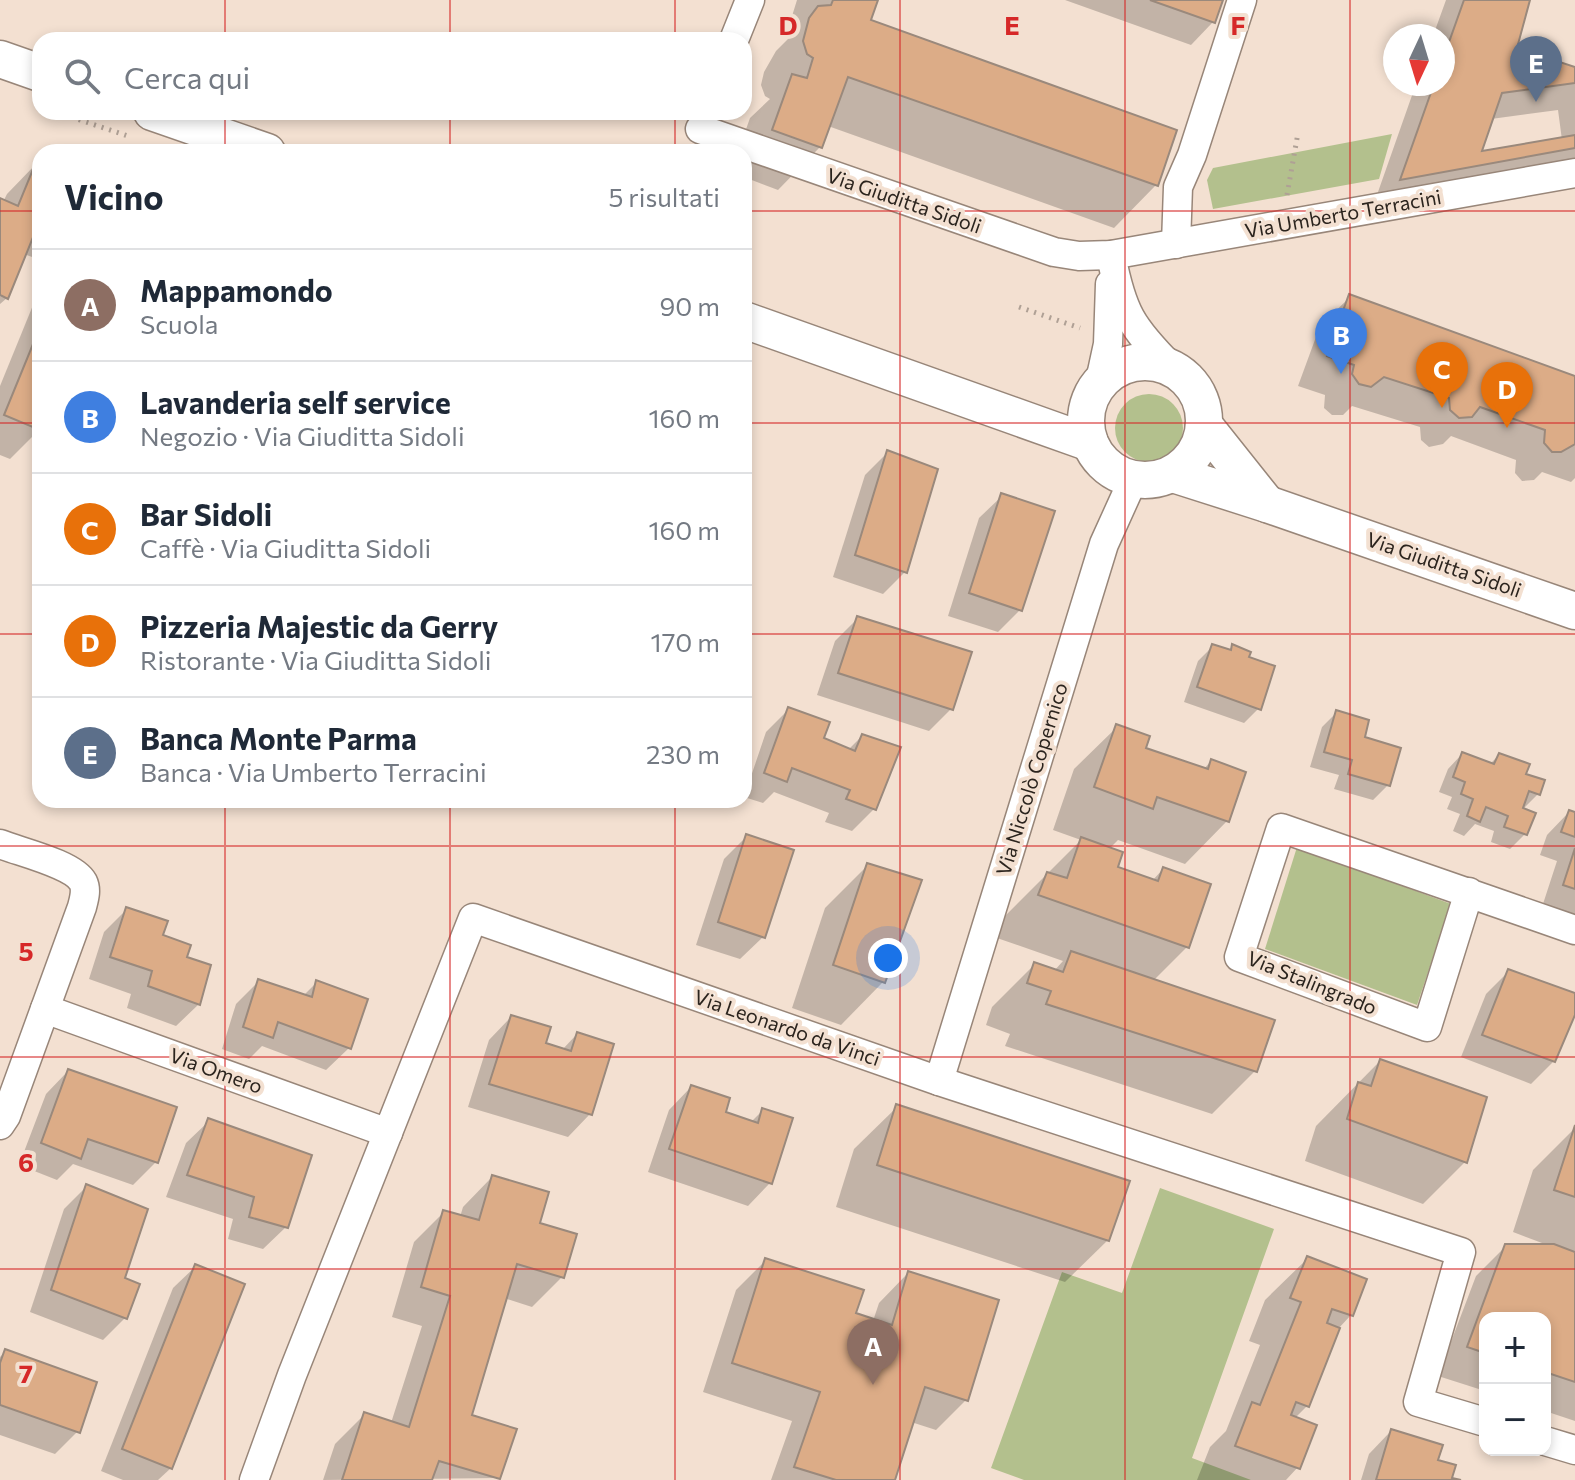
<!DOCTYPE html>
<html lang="it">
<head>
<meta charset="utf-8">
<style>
	:root { --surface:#fff; --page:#f2f2f3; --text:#1f2937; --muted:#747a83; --line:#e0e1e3; --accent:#2f7264 }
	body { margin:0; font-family:Commissioner,sans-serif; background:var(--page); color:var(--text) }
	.controls { position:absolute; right:24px; bottom:24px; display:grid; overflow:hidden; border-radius:16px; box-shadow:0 4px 12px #0003 }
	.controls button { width:72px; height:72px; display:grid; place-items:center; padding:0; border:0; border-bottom:2px solid var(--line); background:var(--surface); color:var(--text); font:40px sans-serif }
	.compass { position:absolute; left:1383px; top:24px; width:72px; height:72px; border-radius:50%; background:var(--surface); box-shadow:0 4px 12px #0003; rotate:184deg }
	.you { position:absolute; left:888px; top:958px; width:28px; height:28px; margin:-20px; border:6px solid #fff; border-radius:50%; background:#1a73e8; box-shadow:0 0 0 12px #1a73e833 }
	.badge { display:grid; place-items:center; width:52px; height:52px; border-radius:50%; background:var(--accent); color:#fff; font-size:26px; font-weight:700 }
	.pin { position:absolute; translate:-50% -66px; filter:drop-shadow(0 2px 4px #0008) }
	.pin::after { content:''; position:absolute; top:42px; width:28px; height:24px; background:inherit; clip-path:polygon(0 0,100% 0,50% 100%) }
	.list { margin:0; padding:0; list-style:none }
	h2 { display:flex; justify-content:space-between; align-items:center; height:104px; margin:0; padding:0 32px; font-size:34px }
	h2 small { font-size:26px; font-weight:400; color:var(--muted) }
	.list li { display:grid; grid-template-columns:52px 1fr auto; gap:24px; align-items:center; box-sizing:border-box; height:112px; padding:0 32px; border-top:2px solid var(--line) }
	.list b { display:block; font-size:30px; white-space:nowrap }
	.list p { margin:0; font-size:26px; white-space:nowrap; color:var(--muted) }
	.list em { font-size:26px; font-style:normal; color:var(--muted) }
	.icon { flex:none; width:44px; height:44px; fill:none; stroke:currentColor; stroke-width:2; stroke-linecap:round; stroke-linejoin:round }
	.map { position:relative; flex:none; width:1575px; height:1480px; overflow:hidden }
	.search { position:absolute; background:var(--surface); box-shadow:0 4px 12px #0003; left:32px; top:32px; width:720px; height:88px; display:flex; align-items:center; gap:20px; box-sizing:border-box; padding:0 28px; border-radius:24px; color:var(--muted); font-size:30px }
	.panel { position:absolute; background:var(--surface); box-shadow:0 4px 12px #0003; left:32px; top:144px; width:720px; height:664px; border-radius:24px }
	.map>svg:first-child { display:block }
	.green { fill:#b3c08d }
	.shadow { fill:#0003; fill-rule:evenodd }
	.building { fill:#dcac87; stroke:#9a897c; stroke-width:2 }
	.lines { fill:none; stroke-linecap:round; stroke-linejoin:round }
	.minor-casing { stroke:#988679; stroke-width:31 }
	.tertiary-casing { stroke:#988679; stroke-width:39 }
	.path { stroke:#afa095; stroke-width:5; stroke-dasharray:2 6; stroke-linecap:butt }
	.minor { stroke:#fff; stroke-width:28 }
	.tertiary { stroke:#fff; stroke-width:36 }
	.grid { fill:none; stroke:#d62828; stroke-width:2; stroke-opacity:0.55 }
	.labels { text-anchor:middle; stroke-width:8; stroke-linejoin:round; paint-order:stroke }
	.street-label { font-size:20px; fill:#2b241e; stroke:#f3e0d1 }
	.grid-label { font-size:26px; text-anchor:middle; font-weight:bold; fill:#d62828; stroke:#f3e0d1; stroke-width:8; stroke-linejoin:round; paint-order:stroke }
</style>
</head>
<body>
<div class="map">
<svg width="1575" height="1480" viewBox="0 0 1575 1480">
	<rect width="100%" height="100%" fill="#f3e0d1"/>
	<g class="green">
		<path d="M1392 134 1379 179 1213 209 1207 180 1213 168Z"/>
		<circle cx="1149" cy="428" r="34"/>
		<path d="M1297 847 1451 904 1417 1005 1265 949Z"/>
		<path d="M1160 1188 1274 1229 1192 1458 1251 1480H1024L991 1468 1062 1272 1122 1293Z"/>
	</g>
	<g class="shadow">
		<path d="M797 0H876L868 21 1156 185 1114 228 828 126 820 147 778 190 744 177V152H738L750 118 770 99 765 96 761 85 764 72 776 51 795 32 788 29Z"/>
		<path d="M1065 0H1221L1213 22 1191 45Z"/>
		<path d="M1446 0H1528L1515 49 1575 69V171L1372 209 1416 84H1443V36H1433ZM1558 110 1562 140 1479 154 1491 119Z"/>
		<path d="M36 164 40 166V260L24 254 7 298 0 304V200L3 202 7 194Z"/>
		<path d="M40 288V429L10 459 0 455V386Z"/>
		<path d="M1350 297 1575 378V478L1571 482 1542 472 1534 480 1522 481 1515 473 1516 460 1451 436 1443 444 1429 447 1421 440 1420 427 1352 406 1343 415H1332L1324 408 1325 395 1298 386 1320 326Z"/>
		<path d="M887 453 905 572 883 594 833 577 865 475Z"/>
		<path d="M1002 496 1020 610 998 632 948 616 979 518Z"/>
		<path d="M858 618 951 709 929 731 817 695 835 641Z"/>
		<path d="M1213 646 1228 651 1233 646 1246 659 1259 708 1244 723 1184 702 1198 661Z"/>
		<path d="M789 709 821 740 848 750 862 736 874 809 852 831 825 822 829 813 774 792 763 803 744 797 766 732Z"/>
		<path d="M1337 712 1362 738 1388 785 1373 800 1334 789 1339 775 1310 767 1322 727Z"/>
		<path d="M1117 727 1143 749 1203 770 1211 761 1227 821 1185 864 1118 840 1109 849 1116 868 1152 881 1163 869 1187 947 1153 981 1255 1071 1212 1114 1005 1046 1010 1034 986 1025 992 1007 1035 964 1054 971 1063 961 997 938 1005 916 1081 840 1053 830 1074 769Z"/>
		<path d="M1462 754 1490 764 1499 755 1524 775 1538 794 1522 810 1525 834 1510 849 1491 842 1494 831 1475 824 1464 836 1453 831 1460 814 1447 809 1452 797 1439 792 1448 769Z"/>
		<path d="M1569 812 1575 814V917L1542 907 1557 861 1540 855 1547 835Z"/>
		<path d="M747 836 763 937 740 959 696 945 724 859Z"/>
		<path d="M868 865 883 982 841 1025 792 1008 825 908Z"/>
		<path d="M127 909 184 958 199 1004 176 1026 127 1008 131 994 89 979 104 932Z"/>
		<path d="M1509 971 1575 995V1010L1554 1061 1531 1084 1461 1057 1486 994Z"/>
		<path d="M259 981 303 996 317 982 349 1048 326 1070 262 1046 249 1059 222 1049 236 1004Z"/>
		<path d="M511 1017 544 1045 562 1050 577 1034 590 1114 568 1137 468 1107 489 1040Z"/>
		<path d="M1380 1061 1465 1162 1423 1204 1305 1161 1316 1126Z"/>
		<path d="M68 1071 174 1108 156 1162 133 1185 73 1164 57 1180 19 1165 46 1094Z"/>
		<path d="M691 1087 723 1113 751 1122 763 1110 770 1183 748 1206 648 1172 669 1110Z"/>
		<path d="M897 1107 1108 1240 1065 1282 836 1207 854 1149Z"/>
		<path d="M209 1121 286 1227 263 1249 228 1239 233 1219 166 1197 186 1143Z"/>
		<path d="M1575 1128V1421L1545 1411V1318H1485V1391L1438 1376 1476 1276 1506 1246H1550L1513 1232 1533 1170Z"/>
		<path d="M492 1177 538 1224 562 1277 532 1307 504 1298 469 1417 499 1478 323 1480 335 1444 365 1414 391 1423 422 1326 392 1317 414 1242 444 1212 460 1217 463 1207Z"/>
		<path d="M86 1187 122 1279 125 1318 103 1340 30 1312 64 1209Z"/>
		<path d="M1308 1258 1351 1315 1338 1329 1307 1406 1295 1418 1298 1467 1286 1480H1197L1210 1447 1226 1431 1260 1345 1249 1341 1265 1300Z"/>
		<path d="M766 1260 853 1314 873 1321 879 1303 908 1273 966 1400 936 1430 911 1422 893 1480H771L792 1421 703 1392 736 1290Z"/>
		<path d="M196 1266 171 1468 158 1480H123L101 1471 173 1288Z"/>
		<path d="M5 1352 78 1431 55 1454 0 1435V1357Z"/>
		<path d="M1391 1431 1436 1461 1453 1480H1361L1369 1454Z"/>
	</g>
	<g class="building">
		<path d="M833 0H878L871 20 1177 130 1158 186 848 77 822 148 772 130 792 74 807 78 813 58 807 54 803 41 809 18 818 6 831 5Z"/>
		<path d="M1150 0H1223L1215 23Z"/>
		<path d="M1464 0H1530L1517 48 1575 67V83L1502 93 1482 151 1575 135V148L1400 180 1434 84H1443V59Z"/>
		<path d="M36 162 40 163V220L8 299 0 295V198L18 206Z"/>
		<path d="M1349 294 1575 376V444L1561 452H1552L1544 443 1545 430 1480 407 1472 417 1459 418 1450 410 1449 398 1384 377 1371 387 1359 384 1352 374 1354 365 1327 356Z"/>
		<path d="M40 327V430L4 415Z"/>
		<path d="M887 450 938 469 907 573 855 555Z"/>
		<path d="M1001 493 1055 511 1022 611 969 593Z"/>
		<path d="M857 616 972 652 953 710 838 673Z"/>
		<path d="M1212 644 1231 650 1232 644 1251 652 1249 657 1275 666 1261 710 1197 687Z"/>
		<path d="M788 707 830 722 824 738 855 751 862 734 901 747 876 810 846 799 850 790 792 768 787 782 764 773Z"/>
		<path d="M1336 710 1369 720 1365 737 1401 748 1390 786 1348 774 1352 760 1324 752Z"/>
		<path d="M1116 724 1150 736 1146 748 1208 769 1211 759 1246 772 1229 822 1157 797 1153 809 1094 787Z"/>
		<path d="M1462 752 1494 764 1499 753 1530 764 1526 774 1545 780 1540 795 1529 791 1523 808 1536 813 1527 835 1504 827 1508 816 1486 807 1480 822 1467 816 1473 799 1461 794 1465 782 1453 777Z"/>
		<path d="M1569 810 1575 812V837L1561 832Z"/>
		<path d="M746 834 794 850 765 938 718 922Z"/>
		<path d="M1081 837 1123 852 1118 867 1158 881 1163 867 1211 884 1189 948 1038 895 1047 872 1067 878Z"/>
		<path d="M1575 848V889L1563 885Z"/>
		<path d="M867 863 922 880 885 983 833 965Z"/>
		<path d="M126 907 168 921 163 935 191 945 187 957 211 965 200 1005 148 986 152 971 110 957Z"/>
		<path d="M1071 951 1275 1020 1257 1072 1046 1004 1051 991 1027 983 1034 962 1063 972Z"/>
		<path d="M1508 969 1575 993V1015L1555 1062 1482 1035Z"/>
		<path d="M258 979 312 997 316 980 368 999 351 1049 278 1022 273 1038 243 1027Z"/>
		<path d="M511 1015 551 1027 546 1043 571 1051 577 1032 614 1044 592 1115 489 1084Z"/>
		<path d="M1380 1059 1487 1097 1467 1163 1347 1119 1358 1082 1371 1086Z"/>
		<path d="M68 1069 177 1107 158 1163 88 1139 81 1159 41 1143Z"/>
		<path d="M691 1085 730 1098 726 1112 758 1123 762 1108 793 1118 772 1184 669 1149Z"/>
		<path d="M896 1104 1130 1181 1109 1241 877 1165Z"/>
		<path d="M208 1118 312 1155 288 1228 249 1217 254 1197 187 1175Z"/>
		<path d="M1575 1125V1197L1554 1190Z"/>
		<path d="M492 1175 549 1192 540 1223 577 1234 564 1278 517 1264 472 1415 517 1429 500 1479 439 1461 432 1480H342L364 1412 409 1427 450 1296 421 1287 443 1210 479 1220Z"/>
		<path d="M86 1184 148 1209 125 1278 140 1284 127 1319 51 1290Z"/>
		<path d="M1505 1244H1554L1575 1252V1382L1545 1372V1318H1485V1353L1467 1347Z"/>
		<path d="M1307 1256 1367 1279 1353 1316 1332 1309 1327 1323 1340 1328 1309 1407 1296 1402 1291 1415 1317 1425 1300 1469 1235 1446 1252 1402 1260 1405 1301 1302 1290 1298Z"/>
		<path d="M765 1258 864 1290 856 1313 892 1325 908 1271 999 1300 968 1401 925 1387 895 1480H836L794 1467 820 1392 732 1363Z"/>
		<path d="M195 1264 245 1284 172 1469 122 1449Z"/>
		<path d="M5 1349 97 1382 80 1433 0 1405V1363Z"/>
		<path d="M1391 1429 1443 1445 1438 1460 1456 1465 1452 1478 1461 1480H1376Z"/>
	</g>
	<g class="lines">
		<defs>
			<g id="minor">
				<path d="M734 40 750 0"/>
				<path d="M700 129 1054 252 1079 256 1111 255 1575 173"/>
				<path d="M1176 244 1178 187 1192 155 1242 0"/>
				<path d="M1111 255C1122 312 1131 327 1172 368"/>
				<path d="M1100 381 1108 344 1110 284"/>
				<path d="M0 844C20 852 73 864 83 882 87 890 84 899 82 907L6 1116 0 1125"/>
				<path d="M1469 892 1427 1027 1239 957 1281 828 1575 930"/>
				<path d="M45 1009 388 1133"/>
				<path d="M939 1081 1104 544 1133 480"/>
				<path d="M1545 1441 1575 1450"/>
				<path d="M254 1480 292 1375 473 918 939 1081 1461 1252 1418 1402 1485 1422"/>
			</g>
			<g id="tertiary">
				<path d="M0 59 40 73"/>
				<path d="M152 112 267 152"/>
				<path d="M744 320 1090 443"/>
				<circle cx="1145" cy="421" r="59"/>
				<path d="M1204 425 1267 504"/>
				<path d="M1173 474 1267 504 1575 611"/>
			</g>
		</defs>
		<use href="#minor" class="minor-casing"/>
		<use href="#tertiary" class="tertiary-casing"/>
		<g class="path">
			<path d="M56 112 128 136"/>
			<path d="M1287 195 1298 133"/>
			<path d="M1019 307 1080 328"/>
		</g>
		<use href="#minor" class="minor"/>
		<use href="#tertiary" class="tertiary"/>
	</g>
	<path class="grid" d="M225 0V40M450 0V40M675 0V40M900 0V1480M1125 0V1480M1350 0V1480M225 112V152M450 112V152M675 112V152M0 211H40M744 211H1575M0 423H40M744 423H1575M0 634H40M744 634H1575M225 800V1480M450 800V1480M675 800V1480M0 846H1575M0 1057H1575M0 1269H1575"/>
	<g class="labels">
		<g class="street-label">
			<text transform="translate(904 201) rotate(19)" y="7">Via Giuditta Sidoli</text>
			<text transform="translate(1343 214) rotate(-10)" y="7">Via Umberto Terracini</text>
			<text transform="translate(1444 565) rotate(19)" y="7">Via Giuditta Sidoli</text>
			<text transform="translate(1032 779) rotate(-73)" y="7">Via Niccolò Copernico</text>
			<text transform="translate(1312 983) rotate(22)" y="7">Via Stalingrado</text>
			<text transform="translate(787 1028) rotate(19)" y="7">Via Leonardo da Vinci</text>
			<text transform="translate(216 1071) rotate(20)" y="7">Via Omero</text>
		</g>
	</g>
	<g class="grid-label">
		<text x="788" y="35">D</text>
		<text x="1012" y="35">E</text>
		<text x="1238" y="35">F</text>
		<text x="26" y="961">5</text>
		<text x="26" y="1172">6</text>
		<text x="26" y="1383">7</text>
	</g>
</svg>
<div class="controls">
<button>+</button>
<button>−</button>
</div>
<svg class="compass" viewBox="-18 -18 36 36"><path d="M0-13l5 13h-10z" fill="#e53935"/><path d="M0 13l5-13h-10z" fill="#747a83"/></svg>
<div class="you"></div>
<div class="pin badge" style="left:873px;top:1385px;background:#8d6e63">A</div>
<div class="pin badge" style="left:1341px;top:374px;background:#3f7fe0">B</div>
<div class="pin badge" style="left:1442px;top:408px;background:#e8710a">C</div>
<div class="pin badge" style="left:1507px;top:428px;background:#e8710a">D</div>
<div class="pin badge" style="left:1536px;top:102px;background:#5c6f8a">E</div>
<div class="search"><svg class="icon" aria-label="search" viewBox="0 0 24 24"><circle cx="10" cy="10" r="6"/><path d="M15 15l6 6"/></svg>Cerca qui</div>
<section class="panel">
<h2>Vicino<small>5 risultati</small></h2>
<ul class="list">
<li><span class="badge" style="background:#8d6e63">A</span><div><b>Mappamondo</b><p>Scuola</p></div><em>90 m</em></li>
<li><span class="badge" style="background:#3f7fe0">B</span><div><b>Lavanderia self service</b><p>Negozio · Via Giuditta Sidoli</p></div><em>160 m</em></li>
<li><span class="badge" style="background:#e8710a">C</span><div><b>Bar Sidoli</b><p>Caffè · Via Giuditta Sidoli</p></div><em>160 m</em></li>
<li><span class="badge" style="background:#e8710a">D</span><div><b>Pizzeria Majestic da Gerry</b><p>Ristorante · Via Giuditta Sidoli</p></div><em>170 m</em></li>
<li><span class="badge" style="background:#5c6f8a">E</span><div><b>Banca Monte Parma</b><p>Banca · Via Umberto Terracini</p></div><em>230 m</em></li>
</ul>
</section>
</div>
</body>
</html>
